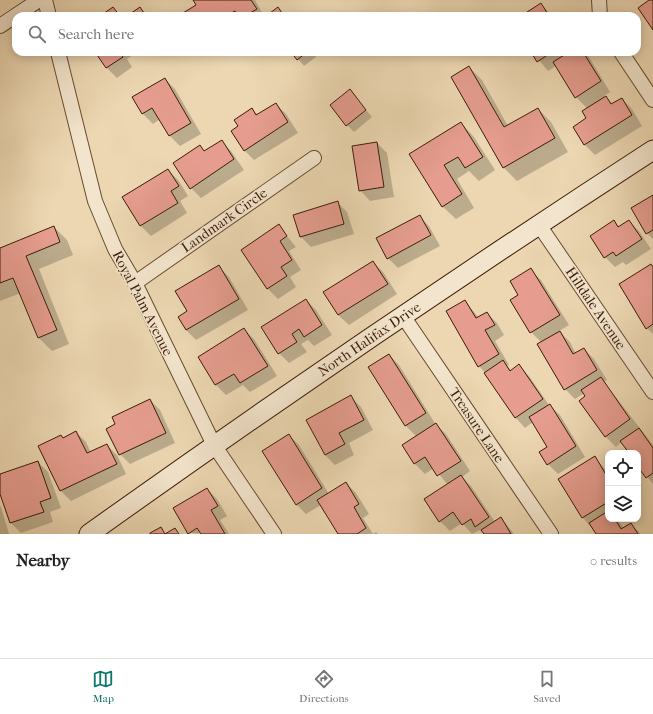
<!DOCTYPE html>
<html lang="en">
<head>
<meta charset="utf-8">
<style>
	:root { --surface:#fff; --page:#f6f6f6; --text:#222; --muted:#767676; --line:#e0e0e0; --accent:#0f766e }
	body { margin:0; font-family:"IM FELL French Canon",serif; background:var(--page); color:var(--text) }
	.controls { position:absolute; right:12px; bottom:12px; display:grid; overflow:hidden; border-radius:8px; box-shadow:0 2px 10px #0003 }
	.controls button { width:36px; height:36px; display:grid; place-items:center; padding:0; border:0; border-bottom:1px solid var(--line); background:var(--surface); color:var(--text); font:20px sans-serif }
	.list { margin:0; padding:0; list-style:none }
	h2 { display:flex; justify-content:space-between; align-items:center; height:52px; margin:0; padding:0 16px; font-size:17px }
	h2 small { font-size:13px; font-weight:400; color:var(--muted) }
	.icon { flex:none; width:22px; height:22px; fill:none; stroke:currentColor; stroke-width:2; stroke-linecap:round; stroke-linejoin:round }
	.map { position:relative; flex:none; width:653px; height:534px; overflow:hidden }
	.search { position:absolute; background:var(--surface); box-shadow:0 2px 10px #0003; left:12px; right:12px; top:12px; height:44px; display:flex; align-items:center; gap:10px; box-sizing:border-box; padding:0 14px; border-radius:12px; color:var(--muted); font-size:15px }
	.sheet { height:124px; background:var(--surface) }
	nav { display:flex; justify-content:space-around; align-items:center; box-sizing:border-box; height:56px; border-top:1px solid var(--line); background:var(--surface); font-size:11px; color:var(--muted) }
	nav a { display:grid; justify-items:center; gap:2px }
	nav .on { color:var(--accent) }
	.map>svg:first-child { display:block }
	.shadow { fill:#0003 }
	.building { fill:#e69d8f; stroke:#3c1c07 }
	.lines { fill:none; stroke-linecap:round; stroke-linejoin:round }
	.street-casing { stroke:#684b32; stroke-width:16 }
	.secondary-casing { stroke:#3c1c07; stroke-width:21 }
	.street { stroke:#f3e5cd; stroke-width:14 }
	.secondary { stroke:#f3e5cd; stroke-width:19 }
	.labels { text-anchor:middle; stroke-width:3.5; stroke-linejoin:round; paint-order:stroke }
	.street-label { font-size:14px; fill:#3c1c07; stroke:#f3e5cd }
</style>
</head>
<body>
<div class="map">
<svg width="653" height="534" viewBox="0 0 653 534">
	<rect width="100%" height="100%" fill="#ecd7b2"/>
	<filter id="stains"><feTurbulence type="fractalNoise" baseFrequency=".005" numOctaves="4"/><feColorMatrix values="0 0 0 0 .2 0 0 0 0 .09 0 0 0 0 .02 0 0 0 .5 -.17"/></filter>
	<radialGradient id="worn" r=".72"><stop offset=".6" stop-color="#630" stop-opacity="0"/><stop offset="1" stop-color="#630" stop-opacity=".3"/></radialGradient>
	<g class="shadow">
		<path d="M194 0H255L264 16H186L197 6Z"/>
		<path d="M541 4 552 16H522Z"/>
		<path d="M96 52H137L127 59 132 67 117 78 107 68Z"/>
		<path d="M292 52H312L316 57 304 66Z"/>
		<path d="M532 52H583L589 57 610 92 604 96 613 104 622 99 632 109 642 126 595 155 585 145 574 127 588 118 587 108 576 97 556 66 548 71Z"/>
		<path d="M469 67 482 80 508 126 538 109 551 122 568 152 517 181 504 168 452 77Z"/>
		<path d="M165 79 175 89 201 134 180 146 170 136 160 119 153 124 143 114 133 97Z"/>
		<path d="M350 91 372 117 354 132 347 125Z"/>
		<path d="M276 104 286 114 298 133 254 160 244 150 240 127 252 109 258 115Z"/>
		<path d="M461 123 474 137 495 170 479 181 469 171 457 179 474 208 456 219 442 206 411 155Z"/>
		<path d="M221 141 231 151 244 170 201 198 191 188 199 146 205 152Z"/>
		<path d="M377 143 387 153 394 197 370 201 360 190Z"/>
		<path d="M168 170 178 180 188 196 180 201 187 213 151 236 141 226Z"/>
		<path d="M653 196V239L647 233Z"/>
		<path d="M337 202 347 212 354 234 311 247 301 237 294 215Z"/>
		<path d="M419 216 429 226 440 246 398 268 388 258Z"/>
		<path d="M629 221 639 231 651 249 626 265 623 262 615 267 605 257 614 222 620 227Z"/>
		<path d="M279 226 296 247 289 251 301 270 290 277 296 287 278 299 268 289 242 250Z"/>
		<path d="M54 227 67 240 73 255 39 269 69 344 52 351 39 338 21 293 0 301V249Z"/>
		<path d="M373 262 383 272 397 294 349 325 338 315Z"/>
		<path d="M219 267 229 277 248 310 196 340 186 330 188 312Z"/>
		<path d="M653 268V334L647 328Z"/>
		<path d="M531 270 541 280 569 325 559 331 570 342 576 354 584 349 594 359 607 380 604 382 653 445V484L638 465V453H630L622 442 616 447 606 437 580 401 586 396 584 393 575 399 565 389 542 343 531 332 520 295Z"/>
		<path d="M306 300 316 310 332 335 314 346 308 340 301 344 307 352 289 363 279 353Z"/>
		<path d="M465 301 479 318 487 313 497 323 504 335 495 341 509 365 507 366 512 371 519 366 529 376 549 405 560 415 585 457 558 474 548 464 549 448 533 422 525 428 515 417 485 373 479 366Z"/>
		<path d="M244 329 254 339 277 376 250 392 243 385 226 395 216 385 199 357Z"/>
		<path d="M389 355 399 365 436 425 446 434 470 471 462 477 471 486 495 522 501 518 514 534H484L480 530 472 534 462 523 450 531 440 521 426 499 448 485 434 468 425 474 415 464 403 445 417 437 406 426 369 367Z"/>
		<path d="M351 397 361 407 373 430 349 443 354 455 335 465 325 455 307 420Z"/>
		<path d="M150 400 160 410 175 443 130 464 120 454 117 425Z"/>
		<path d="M76 432 86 442 91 453 107 445 117 455 126 474 71 501 61 491 63 438Z"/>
		<path d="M289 435 299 445 329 494 346 483 356 493 369 514 363 518 373 534 376 532 378 534H339L321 505 306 514 296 504Z"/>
		<path d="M595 458 608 473V519H617L624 529 631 524 641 534H597L583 518Z"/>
		<path d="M38 462 48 472 61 508 50 512 53 522 21 533 11 523 0 491V475Z"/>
		<path d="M207 489 217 499 227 516 220 520 229 534 189 533Z"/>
		<path d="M0 506 1 507 9 534H0Z"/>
	</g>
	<g class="building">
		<path d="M193 0H251L257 9 245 16H237L235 11 226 16H185L183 13 196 5Z"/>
		<path d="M649 0H653V30L638 8Z"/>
		<path d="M541 3 549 16H521Z"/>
		<path d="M113 7 120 16H100Z"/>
		<path d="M140 7 146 16H127Z"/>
		<path d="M278 7 284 16H266Z"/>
		<path d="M95 52H120L123 57 106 68Z"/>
		<path d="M291 52H307L297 60Z"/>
		<path d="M531 52H552L537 62Z"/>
		<path d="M569 52H583L601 81 575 98 553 62Z"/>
		<path d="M469 66 504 127 538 108 555 138 503 168 451 77Z"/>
		<path d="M165 78 191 123 169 136 152 108 142 114 132 97Z"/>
		<path d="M350 89 366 110 346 126 330 105Z"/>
		<path d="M606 96 611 104 622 98 632 115 584 145 573 127 586 118 582 111Z"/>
		<path d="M276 103 288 122 244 151 231 131 238 126 234 120 252 108 256 115Z"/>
		<path d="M461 122 483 157 465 168 458 157 444 165 462 194 442 207 409 154Z"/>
		<path d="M222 140 234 159 190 189 173 163 200 145 204 151Z"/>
		<path d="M377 142 384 187 359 191 352 146Z"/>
		<path d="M168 169 179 186 171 191 178 203 140 226 122 197Z"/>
		<path d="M653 195V230L646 234 631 208Z"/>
		<path d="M338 201 344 224 300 237 293 215Z"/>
		<path d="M420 215 431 235 387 259 376 238Z"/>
		<path d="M614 220 618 227 629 220 642 239 616 256 613 252 604 258 590 236Z"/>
		<path d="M279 224 287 236 280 241 292 260 281 267 287 276 267 289 241 250Z"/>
		<path d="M54 226 60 242 26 256 57 330 38 338 13 278 0 283V248Z"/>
		<path d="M373 261 388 284 338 315 323 292Z"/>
		<path d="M651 264 653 267V324L646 329 619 284Z"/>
		<path d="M219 265 239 299 186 330 178 317 187 311 175 291Z"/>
		<path d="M531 268 560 315 530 333 510 300 518 295 510 281Z"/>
		<path d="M306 299 322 325 304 337 299 329 292 334 297 342 278 354 261 327Z"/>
		<path d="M465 300 476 318 487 312 495 325 485 330 499 354 478 367 446 311Z"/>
		<path d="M244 328 268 366 240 383 234 374 215 385 198 357Z"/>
		<path d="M560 331 573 354 584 348 597 370 564 390 537 344Z"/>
		<path d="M389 354 426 413 405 426 368 367Z"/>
		<path d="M503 360 510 371 519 364 543 399 515 418 484 373Z"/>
		<path d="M601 377 630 419 605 437 579 401 585 396 581 390Z"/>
		<path d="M351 395 364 420 339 433 345 444 325 455 306 420Z"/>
		<path d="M150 399 166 433 119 455 106 429 115 424 112 417Z"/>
		<path d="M550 404 576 446 547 465 539 452 547 447 529 417Z"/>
		<path d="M436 423 461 461 437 476 425 457 414 464 402 445Z"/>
		<path d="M639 428 653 448V473L646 478 638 467V453H629L620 441Z"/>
		<path d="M76 431 87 453 107 444 117 464 60 491 38 446 61 435 63 438Z"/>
		<path d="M289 434 322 488 296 505 262 451Z"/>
		<path d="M595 456 608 478V502L582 518 558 479Z"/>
		<path d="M38 461 51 498 40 502 44 512 10 523 0 494V474Z"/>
		<path d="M461 475 489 517 475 527 471 519 462 525 453 512 439 522 424 499Z"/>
		<path d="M346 482 359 504 354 507 366 528 357 534H338L317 500Z"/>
		<path d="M207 488 218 506 211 510 225 534H201L197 528 188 534 173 508Z"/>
		<path d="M608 511V519H615L621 529 631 523 638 534H596L589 523Z"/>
		<path d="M501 517 511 534H484L481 530Z"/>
		<path d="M161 527 165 534H150V533Z"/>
		<path d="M175 528 179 534H165Z"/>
	</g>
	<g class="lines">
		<defs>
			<g id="street">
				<path d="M45 0 49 16"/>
				<path d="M599 0 600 16"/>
				<path d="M0 26 39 0"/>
				<path d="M58 52 95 201 115 249 135 283 214 445 274 534"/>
				<path d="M621 52 653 100"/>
				<path d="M539 225 653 392"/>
				<path d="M135 283 314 158"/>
				<path d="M403 316 551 534"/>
			</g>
			<path id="secondary" d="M89 534C274 402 462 274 653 150"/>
		</defs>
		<use href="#street" class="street-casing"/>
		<use href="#secondary" class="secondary-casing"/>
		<use href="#street" class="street"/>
		<use href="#secondary" class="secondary"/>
	</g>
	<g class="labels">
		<g class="street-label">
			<text transform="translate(224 220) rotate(-35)" y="5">Landmark Circle</text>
			<text transform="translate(143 303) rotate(63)" y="5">Royal Palm Avenue</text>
			<text transform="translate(596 308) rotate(56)" y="5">Hilldale Avenue</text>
			<text transform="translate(369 339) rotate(-34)" y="5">North Halifax Drive</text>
			<text transform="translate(477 425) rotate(56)" y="5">Treasure Lane</text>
		</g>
	</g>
	<rect width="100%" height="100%" filter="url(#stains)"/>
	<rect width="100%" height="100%" fill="url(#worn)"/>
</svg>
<div class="controls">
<button><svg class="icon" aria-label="locate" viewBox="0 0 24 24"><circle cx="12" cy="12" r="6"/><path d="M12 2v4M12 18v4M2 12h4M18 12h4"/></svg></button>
<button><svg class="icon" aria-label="layers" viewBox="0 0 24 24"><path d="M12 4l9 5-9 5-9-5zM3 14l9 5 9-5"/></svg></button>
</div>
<div class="search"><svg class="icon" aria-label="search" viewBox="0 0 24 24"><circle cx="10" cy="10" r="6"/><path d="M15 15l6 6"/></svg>Search here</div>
</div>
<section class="sheet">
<h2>Nearby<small>0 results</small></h2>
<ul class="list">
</ul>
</section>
<nav>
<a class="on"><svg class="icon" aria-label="map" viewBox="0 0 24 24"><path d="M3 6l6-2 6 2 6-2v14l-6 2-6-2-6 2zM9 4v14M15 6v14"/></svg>Map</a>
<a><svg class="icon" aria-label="directions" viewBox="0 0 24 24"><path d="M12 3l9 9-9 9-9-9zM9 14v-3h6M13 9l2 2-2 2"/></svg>Directions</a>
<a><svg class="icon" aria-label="saved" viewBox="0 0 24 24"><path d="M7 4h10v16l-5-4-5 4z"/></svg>Saved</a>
</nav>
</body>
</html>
